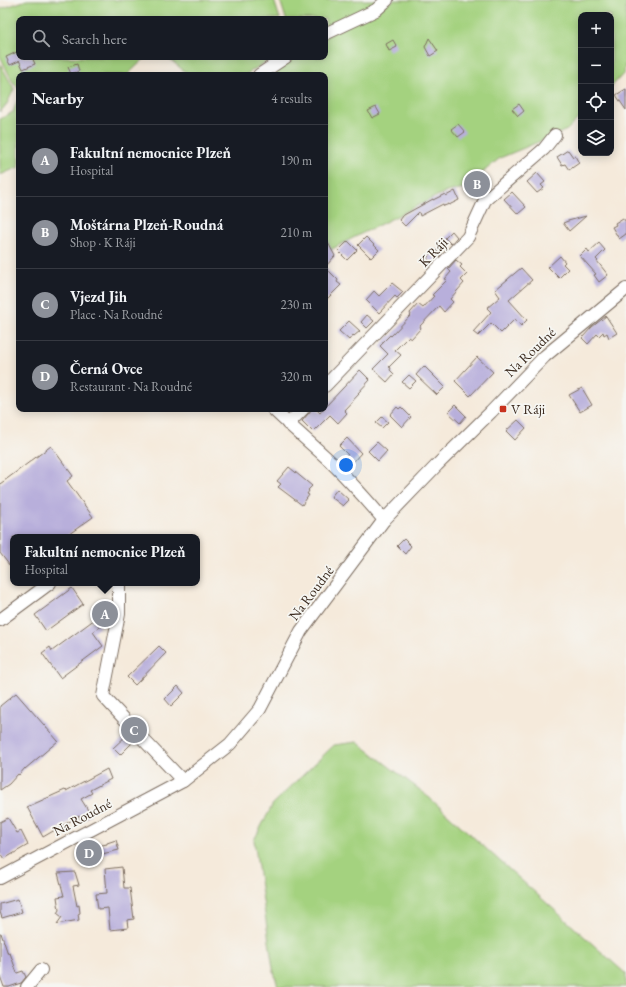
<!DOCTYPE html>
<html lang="en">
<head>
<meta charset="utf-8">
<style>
	:root { --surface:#171b24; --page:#242831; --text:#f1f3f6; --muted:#9ea1a6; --line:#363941; --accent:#8c9099 }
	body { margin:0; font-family:"EB Garamond",serif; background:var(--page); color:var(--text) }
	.controls { position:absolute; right:12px; top:12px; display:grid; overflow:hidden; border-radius:8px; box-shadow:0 2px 10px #0003 }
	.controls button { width:36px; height:36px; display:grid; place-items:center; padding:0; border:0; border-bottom:1px solid var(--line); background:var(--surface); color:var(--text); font:20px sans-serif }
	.you { position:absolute; left:346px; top:465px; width:14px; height:14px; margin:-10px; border:3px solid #fff; border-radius:50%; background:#1a73e8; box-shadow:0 0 0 6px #1a73e833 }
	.badge { display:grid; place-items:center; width:26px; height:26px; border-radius:50%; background:var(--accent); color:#fff; font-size:13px; font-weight:700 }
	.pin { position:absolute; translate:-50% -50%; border:2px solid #fff; box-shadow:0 1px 4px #0006 }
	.popup { position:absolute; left:10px; top:534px; width:190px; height:52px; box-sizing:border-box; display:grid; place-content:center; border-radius:8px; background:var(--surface); filter:drop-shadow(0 1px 3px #0005); font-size:13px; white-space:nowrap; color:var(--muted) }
	.popup b { font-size:15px; color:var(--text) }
	.popup::after { content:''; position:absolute; left:50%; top:100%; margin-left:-8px; border:8px solid transparent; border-top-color:var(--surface) }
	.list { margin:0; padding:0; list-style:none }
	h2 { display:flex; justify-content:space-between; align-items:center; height:52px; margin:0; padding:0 16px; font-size:17px }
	h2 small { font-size:13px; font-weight:400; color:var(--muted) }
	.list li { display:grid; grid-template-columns:26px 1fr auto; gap:12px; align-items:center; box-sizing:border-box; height:72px; padding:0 16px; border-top:1px solid var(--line) }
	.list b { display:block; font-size:15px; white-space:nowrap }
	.list p { margin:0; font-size:13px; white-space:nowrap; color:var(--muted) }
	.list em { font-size:13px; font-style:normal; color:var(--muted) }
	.icon { flex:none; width:22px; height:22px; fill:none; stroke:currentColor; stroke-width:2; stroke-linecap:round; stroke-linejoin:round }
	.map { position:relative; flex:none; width:626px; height:987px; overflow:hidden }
	.search { position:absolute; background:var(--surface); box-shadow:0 2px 10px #0003; left:16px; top:16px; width:312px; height:44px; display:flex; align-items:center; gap:10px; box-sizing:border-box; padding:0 14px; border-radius:8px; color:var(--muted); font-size:15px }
	.panel { position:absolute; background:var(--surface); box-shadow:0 2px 10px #0003; left:16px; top:72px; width:312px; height:340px; border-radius:8px }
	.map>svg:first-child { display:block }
	.green { fill:#a4d27f; stroke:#707e4e }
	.building { fill:#b8afdb }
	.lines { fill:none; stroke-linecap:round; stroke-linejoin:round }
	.minor-casing { stroke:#7c6d60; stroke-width:14 }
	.minor { stroke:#fff; stroke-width:12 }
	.poi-dot { fill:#c8321e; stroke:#f6f6f2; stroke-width:1.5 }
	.labels { text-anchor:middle; stroke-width:3.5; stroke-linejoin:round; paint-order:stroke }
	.street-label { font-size:14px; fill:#3b2a1e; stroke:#f6f6f2 }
	.poi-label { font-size:14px; fill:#3b2a1e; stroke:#f6f6f2; text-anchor:start }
</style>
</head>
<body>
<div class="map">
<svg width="626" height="987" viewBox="0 0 626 987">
	<rect width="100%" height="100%" fill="#f6f6f2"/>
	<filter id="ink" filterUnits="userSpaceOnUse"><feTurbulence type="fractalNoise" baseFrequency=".025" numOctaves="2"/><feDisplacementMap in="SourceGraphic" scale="8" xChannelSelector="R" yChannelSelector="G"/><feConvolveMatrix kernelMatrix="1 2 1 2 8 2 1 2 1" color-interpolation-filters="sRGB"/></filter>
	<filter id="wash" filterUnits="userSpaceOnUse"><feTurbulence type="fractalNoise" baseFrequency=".012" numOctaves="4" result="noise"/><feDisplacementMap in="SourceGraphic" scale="16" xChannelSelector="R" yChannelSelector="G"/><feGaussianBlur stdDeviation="0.9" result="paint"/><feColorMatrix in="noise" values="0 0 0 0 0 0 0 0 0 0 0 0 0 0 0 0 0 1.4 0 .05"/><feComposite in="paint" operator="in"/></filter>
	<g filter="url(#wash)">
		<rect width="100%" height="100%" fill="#f5eadb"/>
		<g class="green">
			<path d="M27 0H274L280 19H19V57H152L144 59 127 75H19V89L12 81 0 56V9Z"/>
			<path d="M280 0H380L374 4 325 27V19H286Z"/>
			<path d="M393 0H626V60L624 73 611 87V15H581V116L567 130 500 158 464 188 443 193 347 241 325 253V75H265L291 57H325V37L392 1Z"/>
			<path d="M167 57H274L245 75H189Z"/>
			<path d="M0 63 14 89 7 104 0 112Z"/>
			<path d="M19 100V167L0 175V119L13 112 17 101Z"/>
			<path d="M357 742 424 793 626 974V987H278L273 968 254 840 273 804 334 745Z"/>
		</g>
		<g id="blocks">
			<g class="building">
				<path d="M429 38 438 51 430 56 425 47Z"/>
				<path d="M393 40 397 47 389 51 386 44Z"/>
				<path d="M19 51V57H32L35 64 23 69 19 60V61L10 65 6 57Z"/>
				<path d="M77 64 79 71 71 74 68 67Z"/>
				<path d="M626 89V110L616 95Z"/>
				<path d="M519 104 524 111 518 116 512 109Z"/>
				<path d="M376 107 380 114 372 118 368 111Z"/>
				<path d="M458 124 465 132 458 137 451 129Z"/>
				<path d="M568 150 573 157 575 156 579 163 569 170 565 164 562 165 557 157Z"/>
				<path d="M537 173 545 182 541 185 544 188 537 193 527 182Z"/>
				<path d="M483 176 487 183 467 193 464 187Z"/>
				<path d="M455 191 459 200 449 205V204L444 206 443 204 420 216 419 212 405 226 399 220 402 216 433 199V200L445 194 446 196Z"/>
				<path d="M512 192 526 207 518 214 504 199Z"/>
				<path d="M586 216 569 231 563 223 568 221Z"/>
				<path d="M623 218 626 222V234L619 239 612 227 616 225 615 223Z"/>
				<path d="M452 231 457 237 451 244 445 238Z"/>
				<path d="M325 237 335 256 325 267Z"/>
				<path d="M366 237 379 250 371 258 358 245Z"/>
				<path d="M348 241 357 250 347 260 338 251Z"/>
				<path d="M599 243 605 250 596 259 598 261H597L608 275 599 282 594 275 596 274 580 256 587 249 589 252Z"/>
				<path d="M435 249 441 255 432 263 427 258Z"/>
				<path d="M560 256 565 262 563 264 568 269 559 278 548 267Z"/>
				<path d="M456 260 462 265 460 267 467 274 461 280 464 283 450 299 453 302 444 312 439 306 420 326 421 328 411 339 408 337 395 350 401 355 389 367 391 368 390 370 394 374 387 382 373 369 388 354 380 346 383 343V342L390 335 391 336 411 315 410 313 418 304 423 308 434 296 432 295 447 280 445 279 451 272 448 269Z"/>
				<path d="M325 267 338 280 337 282 341 285 325 301Z"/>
				<path d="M521 268 532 280 509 300 527 320 521 326 515 319 501 333 491 323 478 336 473 332 491 312 487 308 500 297 495 290Z"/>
				<path d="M392 283 403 292 397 298 395 296 379 313 366 300 374 291 379 296Z"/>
				<path d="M367 315 374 321 367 328 361 322Z"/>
				<path d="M606 316 617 333 609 338 607 333 604 335 603 332 599 336 597 334 588 344 582 338 592 327Z"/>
				<path d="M349 321 360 331 354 336 353 335 349 340 339 331Z"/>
				<path d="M477 357 493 372 470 396 455 381Z"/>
				<path d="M424 366 445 387 437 395 416 375Z"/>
				<path d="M360 370 370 380 358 393 359 394 344 410 347 413 338 423 330 415 313 432 302 421 308 414 312 409H316L320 413 323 409H325V407Z"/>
				<path d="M409 375 416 381 409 388 402 382Z"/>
				<path d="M582 388 592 405 580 412 569 395Z"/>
				<path d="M455 405 466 416 460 423 448 412Z"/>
				<path d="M397 407 399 409 401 407 411 417 402 427 390 415Z"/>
				<path d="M382 417 388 422 382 428 376 423Z"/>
				<path d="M518 420 526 428 515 440 506 431Z"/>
				<path d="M347 438 361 453 353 462 346 456 348 455 339 446Z"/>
				<path d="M377 442 387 451 378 461 368 451Z"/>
				<path d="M51 446 73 476 67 481 93 517 65 537H13V570L0 553V484Z"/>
				<path d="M289 467 312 486 308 490 309 491 307 494 309 495 302 505 278 487 281 484 277 481Z"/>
				<path d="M337 489 349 500 343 506 331 497Z"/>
				<path d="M404 539 411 546 405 554 397 546Z"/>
				<path d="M72 588 83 604 46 631 35 615Z"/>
				<path d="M95 619 100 627 93 632 103 646 60 678 42 653 50 647 52 651Z"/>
				<path d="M159 646 166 653 135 685 127 677Z"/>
				<path d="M178 686 184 693 171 706 165 699Z"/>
				<path d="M16 693 58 741 25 769V768L19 775 18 774 9 784 0 790V706Z"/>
				<path d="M135 718 146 730 139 729 135 731 133 734V737L134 741 120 755 113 748 127 735 122 730 123 729 126 731H130L134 729 136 726Z"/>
				<path d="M107 769 111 779 90 790 92 793 81 799 91 815 81 821 79 816 43 837 27 807 65 790 66 791Z"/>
				<path d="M8 818 17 833 21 831 28 845 4 859 0 853V822Z"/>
				<path d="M116 840 119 850 85 858 83 849 107 844V843Z"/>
				<path d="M122 867 124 888H130L134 919 127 920 128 928 110 930 108 908 98 909 96 894 107 893 105 869Z"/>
				<path d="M75 872 79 885 73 886 77 906 79 905 80 913 78 914 79 920 57 924 62 917 57 913 59 910 57 897 64 896 58 873Z"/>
				<path d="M18 899 22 912 2 918 0 912V904Z"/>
				<path d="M0 933H1L8 954 10 953 17 973 23 971 26 977 21 983 9 987H4L0 976Z"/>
			</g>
		</g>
	</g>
	<g filter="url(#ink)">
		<use href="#blocks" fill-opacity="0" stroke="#7c6d60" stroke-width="1"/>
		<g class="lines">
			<defs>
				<g id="minor">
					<path d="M325 34 376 10 387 0"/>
					<path d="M259 75 286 57"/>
					<path d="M325 386 468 237 485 200 544 149 555 135"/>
					<path d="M273 409C291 427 311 443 330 461 349 480 367 500 384 520"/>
					<path d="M288 424 303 409"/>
					<path d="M119 583V614L103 696 129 724"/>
					<path d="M0 620 50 583"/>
					<path d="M140 736 183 781"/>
					<path d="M0 878 183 781 230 744 260 709 301 631 384 520 437 465 491 412 545 356 626 289"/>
					<path d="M27 987 41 970"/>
				</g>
			</defs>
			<use href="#minor" class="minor-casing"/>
			<use href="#minor" class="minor"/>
		</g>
	</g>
	<rect class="poi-dot" x="499" y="405" width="8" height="8" rx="2"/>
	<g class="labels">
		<g class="street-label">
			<text transform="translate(433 252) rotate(-46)" y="5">K Ráji</text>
			<text transform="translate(530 352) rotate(-44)" y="5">Na Roudné</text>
			<text transform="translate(311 593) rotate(-53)" y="5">Na Roudné</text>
			<text transform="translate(82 817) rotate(-28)" y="5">Na Roudné</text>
		</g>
		<g class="poi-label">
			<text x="511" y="414">V Ráji</text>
		</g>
	</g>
</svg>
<div class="controls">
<button>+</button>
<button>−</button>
<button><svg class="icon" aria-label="locate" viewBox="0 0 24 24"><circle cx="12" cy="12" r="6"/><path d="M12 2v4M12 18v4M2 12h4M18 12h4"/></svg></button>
<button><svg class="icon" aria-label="layers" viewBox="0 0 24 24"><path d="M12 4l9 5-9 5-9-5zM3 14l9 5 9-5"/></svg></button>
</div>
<div class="you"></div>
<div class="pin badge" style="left:105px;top:614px">A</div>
<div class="popup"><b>Fakultní nemocnice Plzeň</b>Hospital</div>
<div class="pin badge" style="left:477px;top:184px">B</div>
<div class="pin badge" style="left:134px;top:730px">C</div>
<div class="pin badge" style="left:89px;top:853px">D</div>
<div class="search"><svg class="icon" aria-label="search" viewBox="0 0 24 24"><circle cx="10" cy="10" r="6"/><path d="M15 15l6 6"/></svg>Search here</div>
<section class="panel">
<h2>Nearby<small>4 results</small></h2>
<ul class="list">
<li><span class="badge">A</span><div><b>Fakultní nemocnice Plzeň</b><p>Hospital</p></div><em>190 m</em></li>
<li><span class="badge">B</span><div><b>Moštárna Plzeň-Roudná</b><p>Shop · K Ráji</p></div><em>210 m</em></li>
<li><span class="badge">C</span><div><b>Vjezd Jih</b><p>Place · Na Roudné</p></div><em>230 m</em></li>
<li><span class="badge">D</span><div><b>Černá Ovce</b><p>Restaurant · Na Roudné</p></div><em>320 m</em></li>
</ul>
</section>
</div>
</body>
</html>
